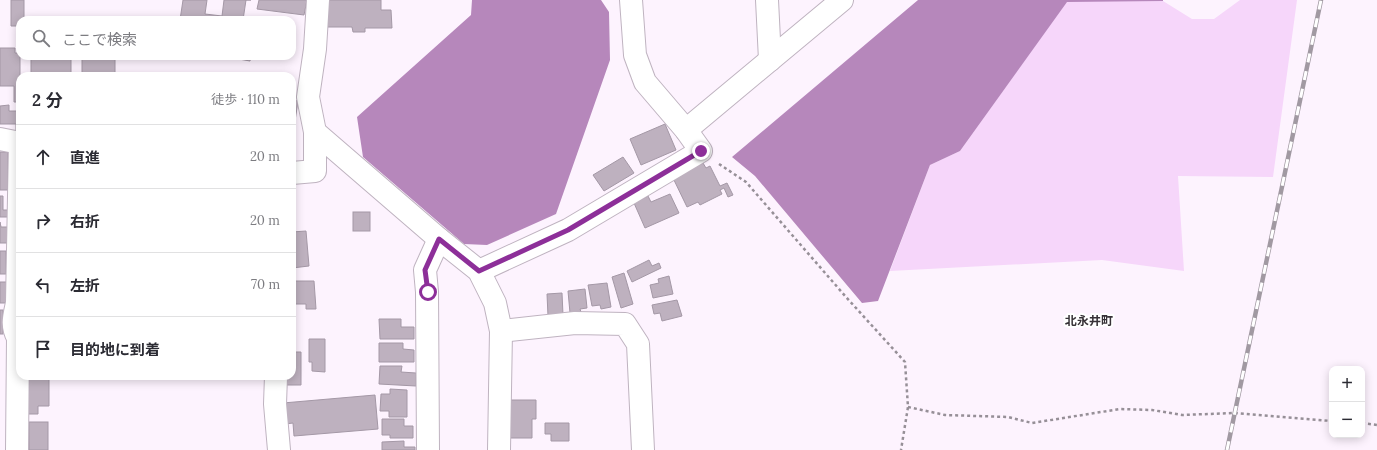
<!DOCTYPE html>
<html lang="ja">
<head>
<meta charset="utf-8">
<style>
	:root { --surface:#fff; --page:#f7f7f7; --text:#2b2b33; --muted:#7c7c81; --line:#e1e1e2 }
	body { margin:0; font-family:Lora,"Noto Sans JP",serif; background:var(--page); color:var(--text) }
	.controls { position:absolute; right:12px; bottom:12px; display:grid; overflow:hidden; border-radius:8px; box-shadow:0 2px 10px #0003 }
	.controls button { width:36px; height:36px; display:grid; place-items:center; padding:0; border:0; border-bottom:1px solid var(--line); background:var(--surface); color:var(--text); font:20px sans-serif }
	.stop { position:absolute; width:12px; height:12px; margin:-9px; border:3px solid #8d2f99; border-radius:50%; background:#fff }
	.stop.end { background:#8d2f99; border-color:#fff; box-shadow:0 1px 4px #0008 }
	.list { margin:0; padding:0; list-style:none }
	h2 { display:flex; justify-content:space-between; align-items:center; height:52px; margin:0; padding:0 16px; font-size:17px }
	h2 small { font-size:13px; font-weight:400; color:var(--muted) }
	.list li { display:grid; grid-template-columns:26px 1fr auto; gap:12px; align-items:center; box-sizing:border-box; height:64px; padding:0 16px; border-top:1px solid var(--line) }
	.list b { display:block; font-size:15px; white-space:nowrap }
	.list em { font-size:13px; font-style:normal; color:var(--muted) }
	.icon { flex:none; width:22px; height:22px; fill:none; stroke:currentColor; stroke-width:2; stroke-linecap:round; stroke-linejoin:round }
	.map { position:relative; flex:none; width:1377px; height:450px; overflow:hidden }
	.search { position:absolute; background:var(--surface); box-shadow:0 2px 10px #0003; left:16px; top:16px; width:280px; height:44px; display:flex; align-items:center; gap:10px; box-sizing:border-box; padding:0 14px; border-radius:12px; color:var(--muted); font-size:15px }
	.panel { position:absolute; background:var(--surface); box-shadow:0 2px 10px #0003; left:16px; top:72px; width:280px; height:308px; border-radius:12px }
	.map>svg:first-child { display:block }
	.green { fill:#f6d6fa }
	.water { fill:#b687bb }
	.building { fill:#beb1bf; stroke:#a498a6 }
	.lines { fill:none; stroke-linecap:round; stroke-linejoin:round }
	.minor-casing { stroke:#bfb3c0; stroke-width:24 }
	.path { stroke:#968f97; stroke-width:2.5; stroke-dasharray:3 3; stroke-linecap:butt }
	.minor { stroke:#fff; stroke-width:22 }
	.rail-casing { stroke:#a199a2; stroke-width:4.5 }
	.rail { stroke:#fff; stroke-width:3; stroke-dasharray:9; stroke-linecap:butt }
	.route { stroke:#8d2f99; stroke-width:5 }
	.labels { text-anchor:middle; stroke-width:4; stroke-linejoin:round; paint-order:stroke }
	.neighbourhood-label { font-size:12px; font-weight:bold; fill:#373237; stroke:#fff }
</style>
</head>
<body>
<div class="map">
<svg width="1377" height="450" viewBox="0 0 1377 450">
	<rect width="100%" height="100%" fill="#fdf3fe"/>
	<path class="green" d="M1240 0H1297L1273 177 1178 176 1184 271 1102 260 890 271 930 165 960 151 1067 1H1163L1192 19H1214Z"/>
	<g class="water">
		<path d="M472 0H601L609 12 610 60 556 214 487 245 464 244 363 157 357 117 471 15Z"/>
		<path d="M918 0H1163V1L1067 2 960 151 930 165 878 301 862 303 755 176 732 157Z"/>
	</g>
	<g class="building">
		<path d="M11 0H24V20H20V26H11Z"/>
		<path d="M183 0H207L205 14 222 16 224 0H251H246L243 20H180Z"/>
		<path d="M259 0H307L304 15 257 9Z"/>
		<path d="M321 0H381V10H391L392 28H365V32H353L352 27H321Z"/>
		<path d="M0 48H15V53H20V102H14V86H0Z"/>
		<rect x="31" y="56" width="40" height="20"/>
		<path d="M82 56H115V73H108V76H82Z"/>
		<path d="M222 56H251L250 61Z"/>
		<path d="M292 100 298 101 292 141Z"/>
		<path d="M9 105V111H20V132H16V124H0V106Z"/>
		<path d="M665 124 676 150 641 165 630 139Z"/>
		<rect x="0" y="152" width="8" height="38"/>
		<path d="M623 157 634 173 604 191 593 175Z"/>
		<path d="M703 163 706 168 710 166 720 186 727 183 733 195 728 197 724 188 720 190 722 194 700 205 698 202 687 207 673 178Z"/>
		<path d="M670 194 679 213 645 228 634 203 648 196 651 202Z"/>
		<path d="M0 196H3V210H10V217H0Z"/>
		<rect x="353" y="212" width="17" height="19"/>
		<path d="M0 222 1 227H8L9 243H0Z"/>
		<path d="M306 231 309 266 292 268V232Z"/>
		<rect x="0" y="251" width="6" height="23"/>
		<path d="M649 260 652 266 659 263 661 268 632 282 627 271Z"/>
		<path d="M624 273 633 304 621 308 612 277Z"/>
		<path d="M669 276 673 294 653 298 650 285 659 283 658 279Z"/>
		<path d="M292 281H314L316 309H306V304H292Z"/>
		<rect x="0" y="282" width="7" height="21"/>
		<path d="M607 283 611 307 601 309 600 305 592 306 588 285Z"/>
		<path d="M585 289 587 308 580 309 581 312 570 313 568 291Z"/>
		<path d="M562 293 563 315 548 316 547 294Z"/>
		<path d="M677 300 682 316 662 321 660 313 654 314 652 305Z"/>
		<rect x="0" y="310" width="3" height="24"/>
		<path d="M379 319H401V327H414V339H380Z"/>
		<path d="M309 339H325V372L312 371V362H309Z"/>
		<path d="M379 343H403V349L414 350V362H379Z"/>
		<path d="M292 352H301V385H283V376H292Z"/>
		<path d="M380 366H402L401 372 416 373V386L379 384Z"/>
		<path d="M29 377H49V406H38V414H28Z"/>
		<path d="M390 389 407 390V417H389V411H380L381 394H390Z"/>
		<path d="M375 395 378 429 294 436 293 423 285 424 283 403Z"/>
		<path d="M510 400H536V419H532V438H505Z"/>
		<path d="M382 419H404V426H413V438H390V435H382Z"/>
		<rect x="29" y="422" width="19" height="28"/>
		<path d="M545 423H569V441H551V434H545Z"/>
		<path d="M404 441V447H415V450H382V442Z"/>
	</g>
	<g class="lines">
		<defs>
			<g id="minor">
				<path d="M767 0 770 60"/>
				<path d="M686 130 842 0"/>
				<path d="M315 132 439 239 479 271 495 303 501 331 499 450"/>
				<path d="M0 139 20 143"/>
				<path d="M292 173 315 171V132L308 97 315 49 318 0"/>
				<path d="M479 271 568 230 701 151 686 130 645 82 635 55 631 0"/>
				<path d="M501 331 575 323 625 324 638 344 643 450"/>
				<path d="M276 376 275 404 279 450"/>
				<path d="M17 450 18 338C11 325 14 317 17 303L20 143"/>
				<path d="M428 450 427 292 425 270 439 239"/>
			</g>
		</defs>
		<use href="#minor" class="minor-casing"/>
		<g class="path">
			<path d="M719 164 746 182 846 297 905 362 908 407 901 450"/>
			<path d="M908 407 945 415 1008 417 1032 423 1120 409 1152 410 1182 415 1235 413 1332 421"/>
			<path d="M1362 423 1377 425"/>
		</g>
		<use href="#minor" class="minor"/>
		<defs>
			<path id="rail" d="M1227 450 1321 0"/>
		</defs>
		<use href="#rail" class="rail-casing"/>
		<use href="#rail" class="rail"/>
	</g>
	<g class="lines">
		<path class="route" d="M428 292 425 270 439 239 479 271 568 230 701 151"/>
	</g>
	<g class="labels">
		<g class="neighbourhood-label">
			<text x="1089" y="325">北永井町</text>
		</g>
	</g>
</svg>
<div class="controls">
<button>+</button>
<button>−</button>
</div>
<div class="stop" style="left:428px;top:292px"></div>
<div class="stop end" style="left:701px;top:151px"></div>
<div class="search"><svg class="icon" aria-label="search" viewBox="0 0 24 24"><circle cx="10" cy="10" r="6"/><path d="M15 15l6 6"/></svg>ここで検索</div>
<section class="panel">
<h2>2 分<small>徒歩 · 110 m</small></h2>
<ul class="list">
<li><svg class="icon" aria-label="ahead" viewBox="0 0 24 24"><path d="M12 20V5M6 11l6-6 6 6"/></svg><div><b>直進</b></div><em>20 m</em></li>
<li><svg class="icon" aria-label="right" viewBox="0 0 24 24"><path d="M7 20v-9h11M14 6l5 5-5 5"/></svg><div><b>右折</b></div><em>20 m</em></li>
<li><svg class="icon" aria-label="left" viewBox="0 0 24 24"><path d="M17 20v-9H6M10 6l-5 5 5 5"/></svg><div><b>左折</b></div><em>70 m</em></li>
<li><svg class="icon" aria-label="arrive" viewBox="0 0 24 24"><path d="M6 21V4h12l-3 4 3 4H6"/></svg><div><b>目的地に到着</b></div></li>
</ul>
</section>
</div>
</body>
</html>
